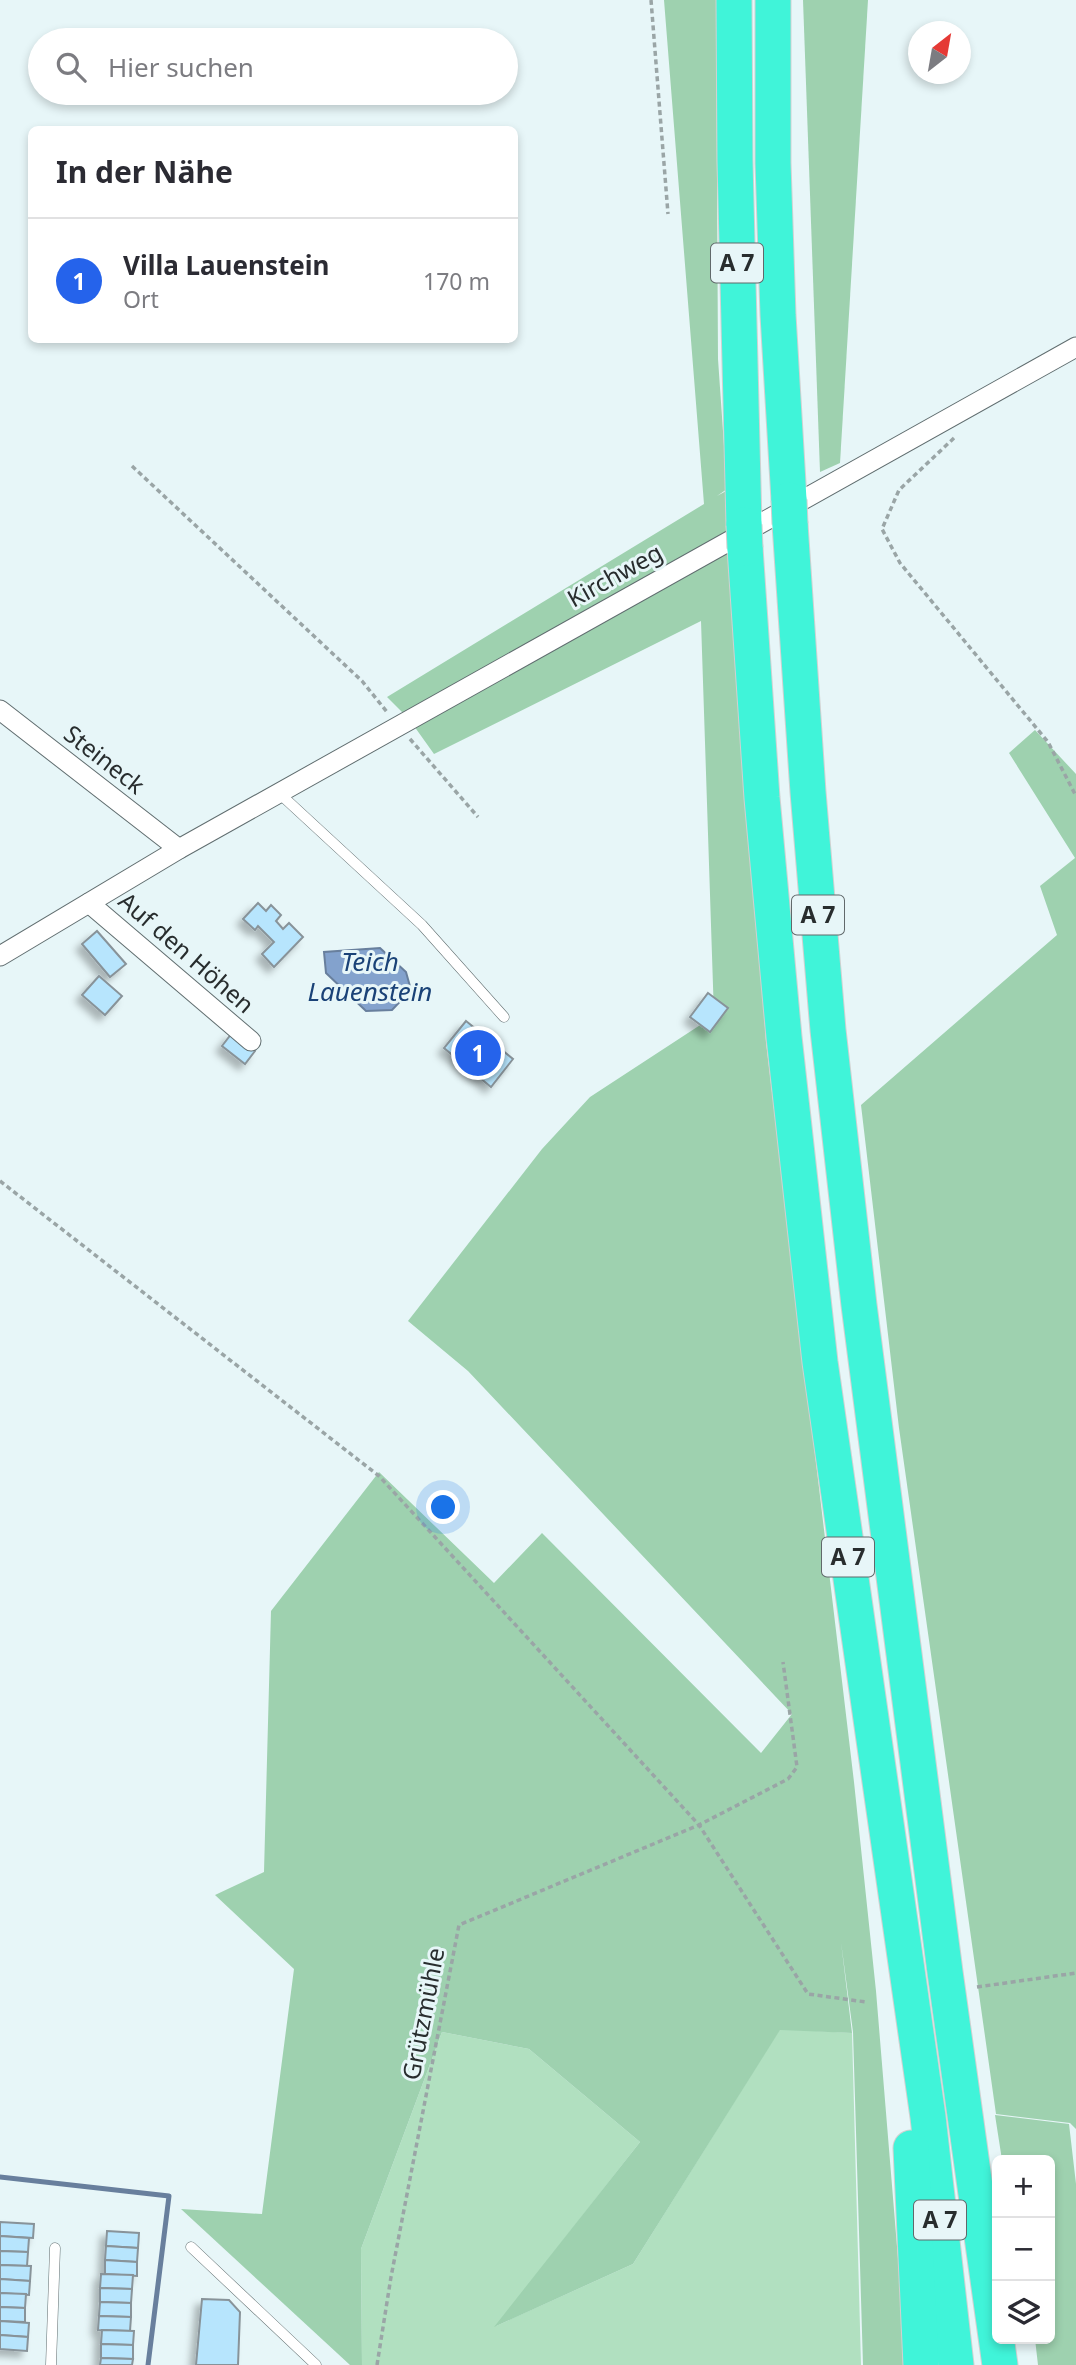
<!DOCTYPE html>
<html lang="de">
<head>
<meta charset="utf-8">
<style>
	:root { --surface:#fff; --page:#f2f2f3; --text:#2b2b33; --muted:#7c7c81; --line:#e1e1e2; --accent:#2563eb }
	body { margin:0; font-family:"Noto Sans",sans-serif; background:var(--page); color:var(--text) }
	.controls { position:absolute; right:21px; bottom:21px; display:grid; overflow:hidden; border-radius:10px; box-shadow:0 4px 10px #0003 }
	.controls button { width:63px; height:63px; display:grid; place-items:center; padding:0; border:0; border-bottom:2px solid var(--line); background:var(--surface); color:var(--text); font:35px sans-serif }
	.compass { position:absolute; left:908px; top:21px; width:63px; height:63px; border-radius:50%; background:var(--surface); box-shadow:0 4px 10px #0003; rotate:31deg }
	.you { position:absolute; left:444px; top:1508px; width:24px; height:24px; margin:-18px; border:5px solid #fff; border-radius:50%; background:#1a73e8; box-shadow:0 0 0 10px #1a73e833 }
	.badge { display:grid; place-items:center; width:46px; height:46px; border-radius:50%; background:var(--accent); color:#fff; font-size:23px; font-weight:700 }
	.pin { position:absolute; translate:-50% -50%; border:4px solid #fff; box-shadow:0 2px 7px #0006 }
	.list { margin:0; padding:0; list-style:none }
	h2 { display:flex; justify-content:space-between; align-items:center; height:91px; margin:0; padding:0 28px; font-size:30px }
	h2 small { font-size:23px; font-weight:400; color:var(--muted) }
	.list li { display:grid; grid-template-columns:46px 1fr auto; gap:21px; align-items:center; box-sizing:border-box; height:126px; padding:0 28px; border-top:2px solid var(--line) }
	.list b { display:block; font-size:26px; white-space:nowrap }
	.list p { margin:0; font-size:23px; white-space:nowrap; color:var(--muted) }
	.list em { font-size:23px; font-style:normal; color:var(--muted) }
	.icon { flex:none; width:38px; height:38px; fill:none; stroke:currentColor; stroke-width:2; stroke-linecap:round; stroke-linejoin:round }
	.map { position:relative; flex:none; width:1076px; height:2365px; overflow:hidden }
	.search { position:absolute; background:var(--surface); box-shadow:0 4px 10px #0003; left:28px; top:28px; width:490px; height:77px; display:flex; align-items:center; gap:18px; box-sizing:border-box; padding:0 24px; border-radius:38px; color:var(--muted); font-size:26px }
	.panel { position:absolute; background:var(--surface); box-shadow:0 4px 10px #0003; left:28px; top:126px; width:490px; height:217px; border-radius:10px }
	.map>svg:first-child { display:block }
	.green { fill:#b1e0c0 }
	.forest { fill:#9ed1af }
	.water { fill:#83a2cd; stroke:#687f9d; stroke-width:2 }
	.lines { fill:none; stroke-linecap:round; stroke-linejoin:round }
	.stream { stroke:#687f9d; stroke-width:5 }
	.building { fill:#b7e5fd; stroke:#889399; stroke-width:2; filter:url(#shadow) }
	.lane-casing { stroke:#616e70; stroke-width:11 }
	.street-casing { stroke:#616e70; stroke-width:21 }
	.highway-casing { stroke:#d0d1d1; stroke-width:37 }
	.path { stroke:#9aa5a6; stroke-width:3.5; stroke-dasharray:5 3.5; stroke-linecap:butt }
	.lane { stroke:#fff; stroke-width:10 }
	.street { stroke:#fff; stroke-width:19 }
	.highway { stroke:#40f4d9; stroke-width:35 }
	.highway-bridge-casing { stroke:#d0d1d1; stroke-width:37; stroke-linecap:butt }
	.highway-bridge { stroke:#40f4d9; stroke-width:35 }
	.labels { text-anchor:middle; stroke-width:6; stroke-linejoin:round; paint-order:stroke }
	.shield { fill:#e7f6f8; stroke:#61696b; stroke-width:2 }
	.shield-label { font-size:23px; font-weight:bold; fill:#282d2e }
	.street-label { font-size:24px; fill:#282d2e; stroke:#e7f6f8 }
	.water-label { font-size:26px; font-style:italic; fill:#1a4277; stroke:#e7f6f8 }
</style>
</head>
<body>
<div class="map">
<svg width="1076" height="2365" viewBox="0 0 1076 2365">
	<defs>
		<filter id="shadow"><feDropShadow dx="-6" dy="6" stdDeviation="3.5" flood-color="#0004"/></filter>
	</defs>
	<rect width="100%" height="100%" fill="#e7f6f8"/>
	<path class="green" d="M780 2029 852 2033 861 2365H362L361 2249 442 2032 529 2049 640 2142 496 2326 633 2264Z"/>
	<g class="forest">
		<path d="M664 0H716L718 359 727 489 717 496 728 490 766 1042 854 1782 876 1991 901 2295 903 2365H863L853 2032 841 1942 852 2033 780 2030 633 2264 494 2327 640 2142 529 2049 442 2032 361 2249 362 2365H350L181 2209 262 2214 294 1969 215 1895 264 1872 271 1611 379 1472 494 1583 542 1533 761 1753 792 1714 468 1371 408 1321 542 1149 590 1097 714 1016 701 621 434 754 409 719 387 697 704 504Z"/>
		<path d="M803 0H868L840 463 820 472Z"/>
		<path d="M1035 730 1076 774V2129L1070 2123 996 2114 899 1428 861 1105 1057 935 1040 886 1075 858 1009 753Z"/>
		<path d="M995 2115 1069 2124 1076 2184V2365H1038L1035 2339H1050V2160H1002Z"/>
	</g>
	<path class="water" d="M380 948 406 972 411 990 392 1010 366 1011 326 973 324 952Z"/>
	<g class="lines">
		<path class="stream" d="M0 2177 169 2196 148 2365"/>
	</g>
	<g class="building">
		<path d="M258 903 266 911 271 905 281 915 276 921 283 929 289 923 303 937 274 967 262 954 274 942 258 926 255 930 243 919Z"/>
		<path d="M97 931 126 964 110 977 82 944Z"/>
		<path d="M99 976 122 996 105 1015 82 995Z"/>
		<path d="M708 993 728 1008 710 1032 690 1017Z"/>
		<path d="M466 1021 513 1059 491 1087 444 1048Z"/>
		<path d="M232 1033 255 1051 245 1064 222 1046Z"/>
		<path d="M0 2222 34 2224 33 2238 0 2236Z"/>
		<path d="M107 2231 139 2233 138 2248 106 2246Z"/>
		<path d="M0 2236 29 2238 28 2252 0 2251Z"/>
		<path d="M106 2246 138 2248 137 2262 105 2260Z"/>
		<path d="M0 2251 28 2252 27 2266 0 2265Z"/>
		<path d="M105 2260 137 2262V2276L105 2274Z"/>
		<path d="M0 2265 31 2266 30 2281 0 2279Z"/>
		<path d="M101 2274 133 2275 132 2289 100 2288Z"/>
		<path d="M0 2279 30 2281 29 2295 0 2293Z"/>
		<path d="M100 2288 132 2289 131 2303 100 2302Z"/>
		<path d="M0 2293 26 2294 25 2308 0 2307Z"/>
		<path d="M202 2299 229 2300 240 2312 238 2365H196Z"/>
		<path d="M100 2302 131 2303V2317L99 2316Z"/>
		<path d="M0 2307 25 2308V2322L0 2321Z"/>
		<path d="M99 2316 131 2317 130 2331 98 2330Z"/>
		<path d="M0 2321 29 2323 28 2337 0 2335Z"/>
		<path d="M102 2330 134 2331 133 2345 101 2344Z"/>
		<path d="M0 2335 28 2337 27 2351 0 2349Z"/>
		<path d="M101 2344 133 2345V2359L101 2358Z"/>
		<path d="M101 2358 133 2359 132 2365H100Z"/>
	</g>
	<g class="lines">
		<defs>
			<g id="lane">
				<path d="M279 793 422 925 504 1017"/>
				<path d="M191 2247 316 2365"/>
				<path d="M51 2365 55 2248"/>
			</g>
			<g id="street">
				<path d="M0 710 179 849"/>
				<path d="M89 903 251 1041"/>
				<path d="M0 956 179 849 1076 347"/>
			</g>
			<g id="highway">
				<path d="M734 0 735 161 744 525"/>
				<path d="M773 0V163L778 315 789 500"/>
				<path d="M790 524 808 792 828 1030 859 1305 945 1972 1000 2365"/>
				<path d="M745 548 762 798 784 1037 820 1362 928 2117 956 2365"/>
				<path d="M911 2148 921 2365"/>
			</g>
		</defs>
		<use href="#lane" class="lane-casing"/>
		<use href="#street" class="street-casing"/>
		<use href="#highway" class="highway-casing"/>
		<g class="path">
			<path d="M651 0 668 214"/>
			<path d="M954 438 899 490 882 529 900 563 1048 742 1076 796"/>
			<path d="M132 466 362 681 387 712"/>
			<path d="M410 739 478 817"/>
			<path d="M0 1181 379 1476 699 1825 808 1994 866 2002"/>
			<path d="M977 1987 1076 1973"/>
			<path d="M377 2365 391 2277 459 1925 699 1825 788 1779 797 1767 783 1662"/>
		</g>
		<use href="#lane" class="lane"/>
		<use href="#street" class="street"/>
		<use href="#highway" class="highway"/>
		<defs>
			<g id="highway-bridge">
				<path d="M789 500 790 524"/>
				<path d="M744 525 745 548"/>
			</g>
		</defs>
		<use href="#highway-bridge" class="highway-bridge-casing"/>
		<use href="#highway-bridge" class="highway-bridge"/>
	</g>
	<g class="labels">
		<g class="shield">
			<rect x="711" y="243.5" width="52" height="39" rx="5"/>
			<rect x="792" y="895.5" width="52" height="39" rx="5"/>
			<rect x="822" y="1537.5" width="52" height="39" rx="5"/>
			<rect x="914" y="2200.5" width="52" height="39" rx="5"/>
		</g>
		<g class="shield-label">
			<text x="737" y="271">A 7</text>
			<text x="818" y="923">A 7</text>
			<text x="848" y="1565">A 7</text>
			<text x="940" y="2228">A 7</text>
		</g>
		<g class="street-label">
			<text transform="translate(615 576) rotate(-29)" y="8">Kirchweg</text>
			<text transform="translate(104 760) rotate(38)" y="8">Steineck</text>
			<text transform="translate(186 953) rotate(41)" y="8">Auf den Höhen</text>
			<text transform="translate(424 2014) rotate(-79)" y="8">Grützmühle</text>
		</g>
		<g class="water-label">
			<text x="370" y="971">Teich<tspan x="370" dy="30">Lauenstein</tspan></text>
		</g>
	</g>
</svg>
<div class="controls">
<button>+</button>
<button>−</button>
<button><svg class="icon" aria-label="layers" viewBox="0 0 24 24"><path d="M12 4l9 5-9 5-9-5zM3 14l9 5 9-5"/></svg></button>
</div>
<svg class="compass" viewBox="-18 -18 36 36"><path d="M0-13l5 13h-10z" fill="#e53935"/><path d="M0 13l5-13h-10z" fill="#7c7c81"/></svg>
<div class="you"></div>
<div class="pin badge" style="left:478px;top:1053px">1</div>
<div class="search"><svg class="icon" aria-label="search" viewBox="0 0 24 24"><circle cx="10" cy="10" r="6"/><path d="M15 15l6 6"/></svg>Hier suchen</div>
<section class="panel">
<h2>In der Nähe<small></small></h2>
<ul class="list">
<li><span class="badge">1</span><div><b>Villa Lauenstein</b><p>Ort</p></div><em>170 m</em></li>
</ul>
</section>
</div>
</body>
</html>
